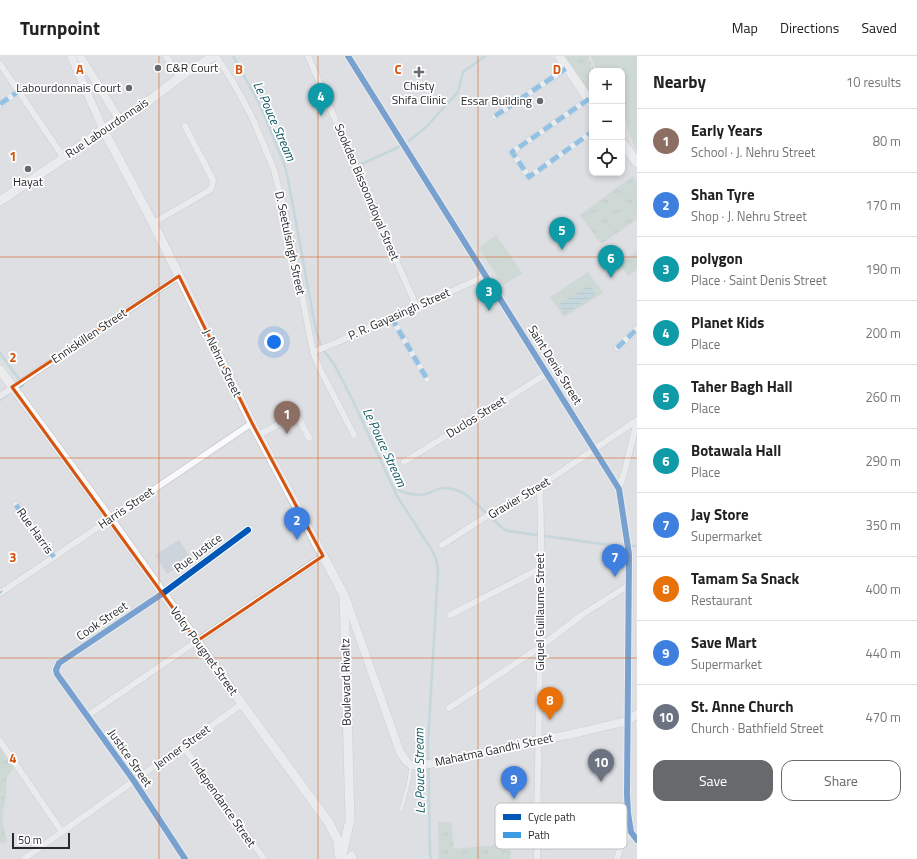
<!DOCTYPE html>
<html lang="en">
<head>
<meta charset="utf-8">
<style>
	:root { --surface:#fff; --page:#f2f2f2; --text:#222; --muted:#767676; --line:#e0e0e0; --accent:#68696c }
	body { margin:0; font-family:"Titillium Web",sans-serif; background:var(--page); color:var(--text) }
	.controls { position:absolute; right:12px; top:12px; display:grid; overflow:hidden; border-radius:8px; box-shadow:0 2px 6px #0003 }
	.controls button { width:36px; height:36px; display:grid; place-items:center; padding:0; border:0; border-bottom:1px solid var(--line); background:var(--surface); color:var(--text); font:20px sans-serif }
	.scale { position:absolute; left:12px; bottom:10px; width:58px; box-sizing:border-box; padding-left:4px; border:2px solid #292a2d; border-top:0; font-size:11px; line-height:14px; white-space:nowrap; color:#292a2d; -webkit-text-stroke:3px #fff; paint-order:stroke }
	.you { position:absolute; left:274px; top:286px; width:14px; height:14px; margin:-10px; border:3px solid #fff; border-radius:50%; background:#1a73e8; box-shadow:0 0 0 6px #1a73e833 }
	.badge { display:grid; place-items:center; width:26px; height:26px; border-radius:50%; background:var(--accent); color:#fff; font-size:13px; font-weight:700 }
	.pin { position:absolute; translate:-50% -33px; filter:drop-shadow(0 1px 2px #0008) }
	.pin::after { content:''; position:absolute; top:21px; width:14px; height:12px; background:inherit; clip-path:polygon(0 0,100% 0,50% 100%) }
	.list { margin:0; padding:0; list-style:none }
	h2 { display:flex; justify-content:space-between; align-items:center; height:52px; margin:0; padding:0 16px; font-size:17px }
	h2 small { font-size:13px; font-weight:400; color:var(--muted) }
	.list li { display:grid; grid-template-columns:26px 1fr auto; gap:12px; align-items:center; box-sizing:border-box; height:64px; padding:0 16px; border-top:1px solid var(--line) }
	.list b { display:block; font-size:15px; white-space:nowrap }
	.list p { margin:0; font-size:13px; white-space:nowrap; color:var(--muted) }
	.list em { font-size:13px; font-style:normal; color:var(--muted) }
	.actions { display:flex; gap:8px; padding:12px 16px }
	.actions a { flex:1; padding:9px 0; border:1px solid var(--accent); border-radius:12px; text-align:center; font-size:14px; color:var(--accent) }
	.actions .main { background:var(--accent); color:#fff }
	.icon { flex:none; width:22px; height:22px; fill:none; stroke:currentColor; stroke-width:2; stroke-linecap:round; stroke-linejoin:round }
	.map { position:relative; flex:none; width:637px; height:803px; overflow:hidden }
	header { display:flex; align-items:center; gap:24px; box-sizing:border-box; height:56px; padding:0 20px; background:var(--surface); border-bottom:1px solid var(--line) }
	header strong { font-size:19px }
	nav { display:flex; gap:22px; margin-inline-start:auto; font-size:14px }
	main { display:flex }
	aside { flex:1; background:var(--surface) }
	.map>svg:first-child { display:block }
	.built { fill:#ced4dc }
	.grass { fill:url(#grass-tufts) }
	.forest { fill:url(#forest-crowns) }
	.park { fill:#bcd0c4 }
	.water { fill:url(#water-rules) }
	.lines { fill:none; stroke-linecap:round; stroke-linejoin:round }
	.stream { stroke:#aaced5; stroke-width:2.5 }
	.service-casing { stroke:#babcbe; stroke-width:4 }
	.minor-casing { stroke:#babcbe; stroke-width:7 }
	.tertiary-casing { stroke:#babcbe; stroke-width:9 }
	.secondary-casing { stroke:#babcbe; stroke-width:10 }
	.path { stroke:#c0c0c2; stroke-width:1.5; stroke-dasharray:4 2; stroke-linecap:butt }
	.service { stroke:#fafafb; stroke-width:3 }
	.minor { stroke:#fafafb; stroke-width:6 }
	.tertiary { stroke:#fafafb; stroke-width:8 }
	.secondary { stroke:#fafafb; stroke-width:9 }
	.quiet { stroke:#3d9ce1; stroke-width:5; stroke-dasharray:10 5; stroke-linecap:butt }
	.cycleway-casing { stroke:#fff; stroke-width:8 }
	.cycleway { stroke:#0057b8; stroke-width:6 }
	.marked { fill:none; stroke:#d5540f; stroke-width:3; stroke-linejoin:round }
	.grid { fill:none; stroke:#d5540f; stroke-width:1; stroke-opacity:0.55 }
	.poi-dot { fill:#68696c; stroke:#fff; stroke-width:1.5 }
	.labels { text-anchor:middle; stroke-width:3.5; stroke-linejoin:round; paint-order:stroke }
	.poi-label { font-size:12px; fill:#292a2d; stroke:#fff }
	.street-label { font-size:12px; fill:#292a2d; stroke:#fff }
	.water-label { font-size:13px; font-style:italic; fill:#0e5661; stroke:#fff }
	.key { fill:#fff; stroke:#bfbfc0; stroke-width:1 }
	.key-label { font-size:11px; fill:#292a2d }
	.grid-label { font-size:13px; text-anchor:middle; font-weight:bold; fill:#d5540f; stroke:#fff; stroke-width:3.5; stroke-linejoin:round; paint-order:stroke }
</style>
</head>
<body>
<header>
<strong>Turnpoint</strong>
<nav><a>Map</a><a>Directions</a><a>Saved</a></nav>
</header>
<main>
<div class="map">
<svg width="637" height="803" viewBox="0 0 637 803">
	<defs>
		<pattern id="grass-tufts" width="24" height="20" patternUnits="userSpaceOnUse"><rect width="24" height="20" fill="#bcd0c4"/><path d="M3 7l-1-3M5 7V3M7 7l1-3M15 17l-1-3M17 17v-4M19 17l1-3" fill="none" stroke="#a2b3a9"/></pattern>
		<pattern id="forest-crowns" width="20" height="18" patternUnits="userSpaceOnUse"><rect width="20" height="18" fill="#bcd0c4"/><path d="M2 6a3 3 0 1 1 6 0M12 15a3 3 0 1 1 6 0" fill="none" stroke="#a2b3a9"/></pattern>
		<pattern id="water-rules" width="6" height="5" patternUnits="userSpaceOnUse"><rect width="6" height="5" fill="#aaced5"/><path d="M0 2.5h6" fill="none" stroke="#92b1b7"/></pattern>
	</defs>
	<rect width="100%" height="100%" fill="#dddfe2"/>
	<path class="built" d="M179 484 191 503 167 518 155 499Z"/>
	<g class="grass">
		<path d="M563 0H586L592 15V39Z"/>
		<path d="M633 120 637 126V163L601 188 580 159Z"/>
		<path d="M637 195V214L628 220 619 207Z"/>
	</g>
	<g class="forest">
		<path d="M0 693 14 711 7 721 6 740 2 762 7 786 0 787Z"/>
		<path d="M602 753 606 771 590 777 596 790 545 794V756Z"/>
		<path d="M438 766H451L454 793 496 789 511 794V803H439Z"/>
	</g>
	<g class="park">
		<path d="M591 0H637V95C623 69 621 38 622 10L611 15H597Z"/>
		<path d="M496 179 522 217 503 229 479 192Z"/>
		<path d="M588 216 603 237 564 261 550 241Z"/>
	</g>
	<path class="water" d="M590 229 596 239 565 258 559 248Z"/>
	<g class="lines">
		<g class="stream">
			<path d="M233 0 261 51 284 108 287 118 316 275 322 292 334 308 352 343 397 440 433 496 436 503 438 515 428 686 430 798 431 803"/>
			<path d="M409 85 427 70 458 36 463 16 485 0"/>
			<path d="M359 109 399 91"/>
			<path d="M0 297 18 322"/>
			<path d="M20 331 23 329"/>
			<path d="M0 344 8 338"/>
			<path d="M393 431C401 436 416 441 426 438 430 437 434 435 438 433 448 430 459 434 468 440L501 471 505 474 509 475 617 490H637"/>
		</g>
		<defs>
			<path id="service" d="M401 754 409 725 411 709"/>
			<g id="minor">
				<path d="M166 0 180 21"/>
				<path d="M216 0 233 26 252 61 274 114 289 173 313 296 319 311 354 379"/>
				<path d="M308 0 385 180 417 251"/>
				<path d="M348 0 619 433 629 498 627 738 628 757 631 776 637 784"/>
				<path d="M0 8 64 102"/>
				<path d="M589 43 512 96 529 121 592 76"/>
				<path d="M0 48 19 35"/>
				<path d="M495 60 568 11"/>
				<path d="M153 167 210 134 212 130 213 124 185 70"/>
				<path d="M391 261 427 323"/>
				<path d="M617 292 637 273"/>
				<path d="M313 296 338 286 391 261 417 251 485 220"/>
				<path d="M0 340 179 220"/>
				<path d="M258 379 295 360 298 361 309 382"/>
				<path d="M404 406 548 317"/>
				<path d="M619 433 625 414 637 365"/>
				<path d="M16 449 54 501"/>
				<path d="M442 489 493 456 540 430 637 364"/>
				<path d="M0 537 54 501 252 367"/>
				<path d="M450 559 541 512"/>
				<path d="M449 652 540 591 583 558 629 529"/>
				<path d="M87 660 197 585 323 500"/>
				<path d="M0 685 62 776"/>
				<path d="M183 690 264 803"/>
				<path d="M24 803 183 690 242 648"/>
				<path d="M185 803 134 725 57 618 56 614 59 607 162 538 248 474"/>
				<path d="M346 803 352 798 354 803"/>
				<path d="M537 803V771L540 591 541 476 540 430"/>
				<path d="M617 803C618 793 626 784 631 776"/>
			</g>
			<g id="tertiary">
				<path d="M71 0 103 73"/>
				<path d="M80 0 119 63"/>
				<path d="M346 543 400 696 406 705 411 709H423L457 703 539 684 568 679 627 665 637 658"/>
			</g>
			<g id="secondary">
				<path d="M559 0 592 48"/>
				<path d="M103 73 153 167 252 367 344 539 350 764 341 803"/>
				<path d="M622 86 637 107"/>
				<path d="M0 145 64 102 103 73 137 54 180 21 214 0"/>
				<path d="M0 314 110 463 242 648 329 767 338 785 339 798"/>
			</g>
		</defs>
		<use href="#service" class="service-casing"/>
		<use href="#minor" class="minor-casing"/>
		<use href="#tertiary" class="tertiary-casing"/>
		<use href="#secondary" class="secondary-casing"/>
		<g class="path">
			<path d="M587 0 594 15"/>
			<path d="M622 66 625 78"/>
		</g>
		<use href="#service" class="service"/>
		<use href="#minor" class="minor"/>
		<use href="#tertiary" class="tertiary"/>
		<use href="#secondary" class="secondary"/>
		<g class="quiet">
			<path d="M589 43 512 96 529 121 592 76"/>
			<path d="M0 48 19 35"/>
			<path d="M495 60 568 11"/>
			<path d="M391 261 427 323"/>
			<path d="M617 292 637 273"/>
			<path d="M16 449 54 501"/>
			<path d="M0 536 1 537"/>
		</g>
		<defs>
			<g id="cycleway">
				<path d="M348 0 619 433 629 498 627 738 628 757 631 776 637 784"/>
				<path d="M185 803 134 725 57 618 56 614 59 607 162 538 248 474"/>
			</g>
		</defs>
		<use href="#cycleway" class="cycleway-casing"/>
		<use href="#cycleway" class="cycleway"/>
	</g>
	<path d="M0 0H637V803H0ZM179 220 252 367 323 500 197 585 12 331Z" fill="#dddfe2" fill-opacity=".55" fill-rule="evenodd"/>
	<path class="marked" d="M179 220 252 367 323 500 197 585 12 331Z"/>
	<path class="grid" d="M159 0V803M318 0V803M478 0V803M0 201H637M0 402H637M0 602H637"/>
	<g class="poi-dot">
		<circle cx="158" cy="12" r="4"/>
		<path d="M417 10h4v4h4v4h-4v4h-4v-4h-4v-4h4z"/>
		<circle cx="129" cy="32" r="4"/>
		<circle cx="540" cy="45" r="4"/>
		<circle cx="28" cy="113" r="4"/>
	</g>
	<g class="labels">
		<g class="poi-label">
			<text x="166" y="16" text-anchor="start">C&amp;R Court</text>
			<text x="419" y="34">Chisty<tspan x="419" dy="14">Shifa Clinic</tspan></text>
			<text x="121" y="36" text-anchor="end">Labourdonnais Court</text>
			<text x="532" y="49" text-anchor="end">Essar Building</text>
			<text x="28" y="130">Hayat</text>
		</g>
		<g class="street-label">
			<text transform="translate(107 72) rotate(-34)" y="4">Rue Labourdonnais</text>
			<text transform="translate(367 136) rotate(67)" y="4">Sookdeo Bissoondoyal Street</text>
			<text transform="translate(290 187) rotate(78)" y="4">D. Seetulsingh Street</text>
			<text transform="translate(399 258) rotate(-24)" y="4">P. R. Gayasingh Street</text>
			<text transform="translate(89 280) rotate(-34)" y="4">Enniskillen Street</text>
			<text transform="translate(222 307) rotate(64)" y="4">J. Nehru Street</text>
			<text transform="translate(555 309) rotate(58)" y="4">Saint Denis Street</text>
			<text transform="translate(476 361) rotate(-32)" y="4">Duclos Street</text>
			<text transform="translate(519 442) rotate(-31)" y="4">Gravier Street</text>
			<text transform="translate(126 452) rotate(-34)" y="4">Harris Street</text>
			<text transform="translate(35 475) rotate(54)" y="4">Rue Harris</text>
			<text transform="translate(198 497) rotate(-37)" y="4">Rue Justice</text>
			<text transform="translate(540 556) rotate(-90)" y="4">Giquel Guillaume Street</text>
			<text transform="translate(102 565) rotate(-34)" y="4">Cook Street</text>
			<text transform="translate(204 595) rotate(54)" y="4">Volcy Pougnet Street</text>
			<text transform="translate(346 626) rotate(-91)" y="4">Boulevard Rivaltz</text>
			<text transform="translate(182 691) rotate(-36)" y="4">Jenner Street</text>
			<text transform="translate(494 694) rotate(-12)" y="4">Mahatma Gandhi Street</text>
			<text transform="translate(130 702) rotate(55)" y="4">Justice Street</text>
			<text transform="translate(223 747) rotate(55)" y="4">Independance Street</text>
		</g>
		<g class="water-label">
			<text transform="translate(275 65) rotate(66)" y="5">Le Pouce Stream</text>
			<text transform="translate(385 391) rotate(65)" y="5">Le Pouce Stream</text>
			<text transform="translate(419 715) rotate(-91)" y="5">Le Pouce Stream</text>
		</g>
	</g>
	<rect x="495" y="747" width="132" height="46" rx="6" class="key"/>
	<rect x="503" y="758" width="18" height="6" fill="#0057b8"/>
	<rect x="503" y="776" width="18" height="6" fill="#3d9ce1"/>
	<g class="key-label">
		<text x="528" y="765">Cycle path</text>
		<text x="528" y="783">Path</text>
	</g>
	<g class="grid-label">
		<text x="80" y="18">A</text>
		<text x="239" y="18">B</text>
		<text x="398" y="18">C</text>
		<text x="557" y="18">D</text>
		<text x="13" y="105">1</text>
		<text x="13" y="306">2</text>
		<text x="13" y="506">3</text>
		<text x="13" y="707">4</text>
	</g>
</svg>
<div class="controls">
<button>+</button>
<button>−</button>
<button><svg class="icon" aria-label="locate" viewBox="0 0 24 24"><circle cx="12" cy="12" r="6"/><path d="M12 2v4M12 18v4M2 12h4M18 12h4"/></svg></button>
</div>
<div class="scale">50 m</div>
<div class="you"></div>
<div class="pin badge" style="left:287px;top:378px;background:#8d6e63">1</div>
<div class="pin badge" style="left:297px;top:484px;background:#3f7fe0">2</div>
<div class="pin badge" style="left:489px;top:255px;background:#0f9aa8">3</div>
<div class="pin badge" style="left:321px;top:60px;background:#0f9aa8">4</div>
<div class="pin badge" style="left:562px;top:194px;background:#0f9aa8">5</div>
<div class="pin badge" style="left:611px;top:222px;background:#0f9aa8">6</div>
<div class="pin badge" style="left:615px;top:521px;background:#3f7fe0">7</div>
<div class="pin badge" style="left:550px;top:664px;background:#e8710a">8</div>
<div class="pin badge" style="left:514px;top:743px;background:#3f7fe0">9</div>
<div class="pin badge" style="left:601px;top:726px;background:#6b7280">10</div>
</div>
<aside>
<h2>Nearby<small>10 results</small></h2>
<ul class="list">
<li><span class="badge" style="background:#8d6e63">1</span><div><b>Early Years</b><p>School · J. Nehru Street</p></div><em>80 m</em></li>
<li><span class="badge" style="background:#3f7fe0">2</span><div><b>Shan Tyre</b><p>Shop · J. Nehru Street</p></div><em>170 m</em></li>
<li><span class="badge" style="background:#0f9aa8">3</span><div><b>polygon</b><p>Place · Saint Denis Street</p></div><em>190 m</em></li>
<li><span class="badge" style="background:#0f9aa8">4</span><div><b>Planet Kids</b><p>Place</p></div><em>200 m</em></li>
<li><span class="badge" style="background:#0f9aa8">5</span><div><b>Taher Bagh Hall</b><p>Place</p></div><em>260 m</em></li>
<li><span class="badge" style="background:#0f9aa8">6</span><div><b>Botawala Hall</b><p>Place</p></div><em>290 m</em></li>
<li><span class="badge" style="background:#3f7fe0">7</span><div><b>Jay Store</b><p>Supermarket</p></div><em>350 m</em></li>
<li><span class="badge" style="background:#e8710a">8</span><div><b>Tamam Sa Snack</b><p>Restaurant</p></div><em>400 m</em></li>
<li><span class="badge" style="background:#3f7fe0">9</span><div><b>Save Mart</b><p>Supermarket</p></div><em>440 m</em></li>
<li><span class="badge" style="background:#6b7280">10</span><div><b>St. Anne Church</b><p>Church · Bathfield Street</p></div><em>470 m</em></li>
</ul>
<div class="actions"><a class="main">Save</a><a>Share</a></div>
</aside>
</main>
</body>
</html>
